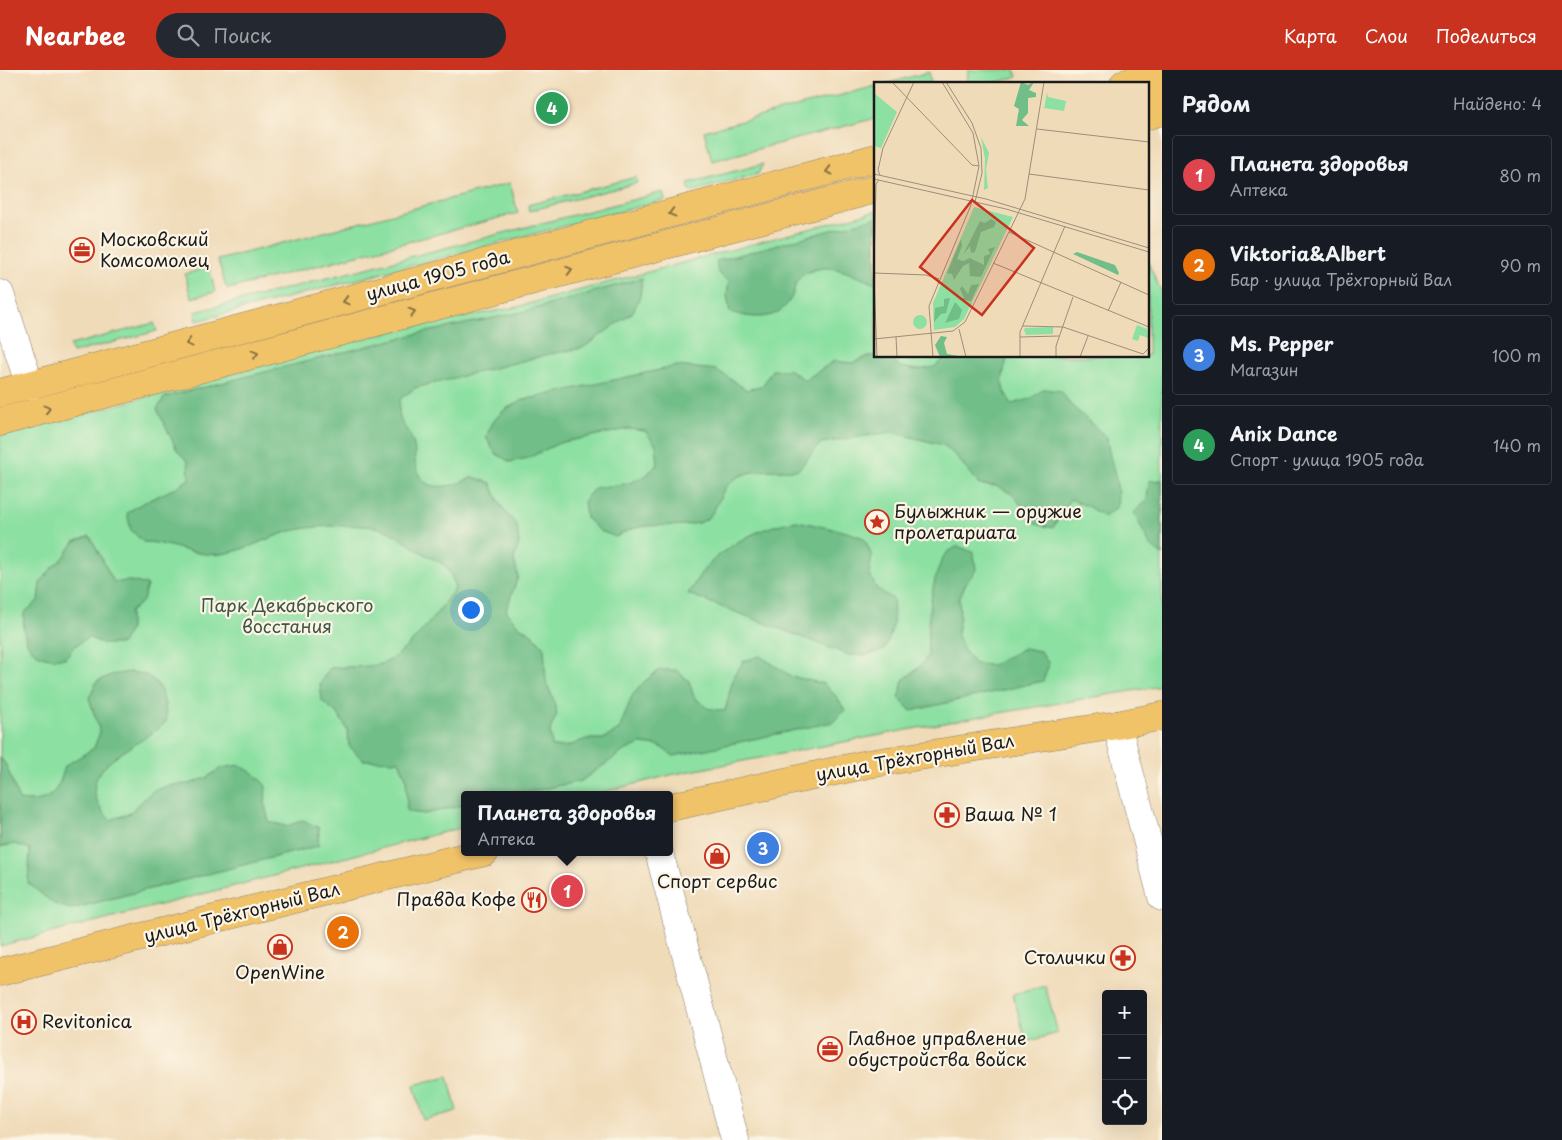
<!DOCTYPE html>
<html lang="ru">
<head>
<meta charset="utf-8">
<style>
	:root { --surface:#171b24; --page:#242831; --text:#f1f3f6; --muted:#9ea1a6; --line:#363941; --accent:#c8321e }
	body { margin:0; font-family:"Playpen Sans",sans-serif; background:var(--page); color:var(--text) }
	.controls { position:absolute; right:15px; bottom:15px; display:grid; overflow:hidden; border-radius:5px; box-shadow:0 5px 20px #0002 }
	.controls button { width:45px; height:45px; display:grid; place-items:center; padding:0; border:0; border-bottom:1px solid var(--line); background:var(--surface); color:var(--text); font:25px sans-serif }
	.you { position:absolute; left:470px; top:539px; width:18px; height:18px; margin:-12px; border:4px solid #fff; border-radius:50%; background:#1a73e8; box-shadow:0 0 0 8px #1a73e833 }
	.badge { display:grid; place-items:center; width:32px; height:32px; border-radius:50%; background:var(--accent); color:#fff; font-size:16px; font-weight:700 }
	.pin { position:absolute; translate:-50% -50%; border:2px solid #fff; box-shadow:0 1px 5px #0006 }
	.popup { position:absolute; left:461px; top:721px; width:212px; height:65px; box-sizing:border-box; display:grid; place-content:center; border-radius:5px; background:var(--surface); filter:drop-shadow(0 1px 4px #0005); font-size:16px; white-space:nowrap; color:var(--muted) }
	.popup b { font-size:19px; color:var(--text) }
	.popup::after { content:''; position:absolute; left:50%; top:100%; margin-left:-10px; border:10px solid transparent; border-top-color:var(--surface) }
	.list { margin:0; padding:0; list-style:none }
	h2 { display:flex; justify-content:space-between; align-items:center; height:65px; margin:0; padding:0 20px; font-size:21px }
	h2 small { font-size:16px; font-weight:400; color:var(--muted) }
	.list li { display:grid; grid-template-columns:32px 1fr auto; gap:15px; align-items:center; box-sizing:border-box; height:80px; margin:0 10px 10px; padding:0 10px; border:1px solid var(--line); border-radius:5px }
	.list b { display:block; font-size:19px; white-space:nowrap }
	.list p { margin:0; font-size:16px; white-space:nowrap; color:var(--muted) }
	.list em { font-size:16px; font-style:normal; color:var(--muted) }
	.icon { flex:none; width:28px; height:28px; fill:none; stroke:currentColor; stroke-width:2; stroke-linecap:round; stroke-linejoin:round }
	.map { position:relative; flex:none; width:1162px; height:1070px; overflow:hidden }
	header { display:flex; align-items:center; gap:30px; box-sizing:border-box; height:70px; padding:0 25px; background:var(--accent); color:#fff }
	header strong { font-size:24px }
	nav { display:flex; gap:28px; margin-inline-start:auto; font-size:18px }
	.search { width:350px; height:45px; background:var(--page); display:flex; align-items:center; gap:12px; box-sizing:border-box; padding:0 18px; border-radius:28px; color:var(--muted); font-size:19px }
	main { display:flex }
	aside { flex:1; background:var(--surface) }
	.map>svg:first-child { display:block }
	.green { fill:#8ce0a2; stroke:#547e5f }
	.forest { fill:#71be88; stroke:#466d52 }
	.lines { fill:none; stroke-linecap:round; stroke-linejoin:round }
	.minor-casing { stroke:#867c6a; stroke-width:29 }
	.major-casing { stroke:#867c6a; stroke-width:29 }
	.minor { stroke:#fff; stroke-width:28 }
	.major { stroke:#f1c369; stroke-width:28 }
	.oneway { stroke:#867042 }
	.labels { text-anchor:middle; stroke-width:4.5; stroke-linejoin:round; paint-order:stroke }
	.poi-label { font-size:18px; fill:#1c1c1c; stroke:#fcf5e5; text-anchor:start }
	.street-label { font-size:18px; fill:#1c1c1c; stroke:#fcf5e5 }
	.park-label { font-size:18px; fill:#3e5744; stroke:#fcf5e5 }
	.inset-road { fill:none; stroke:#9b8f7a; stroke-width:1 }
	.view { fill:#c8321e; fill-opacity:0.15; stroke:#c8321e; stroke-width:2.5 }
	.inset-edge { fill:none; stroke:#1c1c1c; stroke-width:2.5 }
</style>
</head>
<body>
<header>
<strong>Nearbee</strong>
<div class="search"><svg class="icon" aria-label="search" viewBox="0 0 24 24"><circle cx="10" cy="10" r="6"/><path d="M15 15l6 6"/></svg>Поиск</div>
<nav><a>Карта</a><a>Слои</a><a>Поделиться</a></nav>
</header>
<main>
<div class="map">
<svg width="1162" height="1070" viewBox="0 0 1162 1070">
	<rect width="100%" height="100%" fill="#fcf5e5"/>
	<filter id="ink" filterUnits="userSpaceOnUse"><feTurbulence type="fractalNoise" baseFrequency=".02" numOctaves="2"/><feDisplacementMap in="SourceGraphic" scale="10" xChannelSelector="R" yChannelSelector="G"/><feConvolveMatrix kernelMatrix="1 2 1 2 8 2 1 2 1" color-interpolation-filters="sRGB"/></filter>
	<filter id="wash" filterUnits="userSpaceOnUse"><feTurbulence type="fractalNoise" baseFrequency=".0096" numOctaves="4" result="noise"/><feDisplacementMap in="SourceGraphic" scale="20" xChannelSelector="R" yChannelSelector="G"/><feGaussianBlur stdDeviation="1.12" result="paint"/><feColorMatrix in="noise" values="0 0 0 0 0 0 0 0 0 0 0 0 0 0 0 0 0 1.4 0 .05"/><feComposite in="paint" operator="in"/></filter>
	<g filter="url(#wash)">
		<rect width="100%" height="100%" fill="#f0dbb9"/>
		<g class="green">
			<path d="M968 0H1015L1017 7 990 14H967Z"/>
			<path d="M929 2 931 14H885Z"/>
			<path d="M876 16V48L712 91 704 61Z"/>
			<path d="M763 94 758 104 690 122 688 113Z"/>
			<path d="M636 107 637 113 529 141 528 135Z"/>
			<path d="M510 113 518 143 228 219 226 217 218 190Z"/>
			<path d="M663 122 665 130 197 251 195 242Z"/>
			<path d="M876 141V286H1148V192L1162 223V616L981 646 675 704 591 725H464V757L0 876V366L400 259 517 237Z"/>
			<path d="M209 197 215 222 191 228 185 204Z"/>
			<path d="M154 253 157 261 72 283 70 275Z"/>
			<path d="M1045 915 1058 963 1026 972 1013 924Z"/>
			<path d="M448 1006 457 1041 423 1050 414 1015Z"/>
		</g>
		<g class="forest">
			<path d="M876 148V214C860 209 845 199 829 198 818 197 800 203 796 213 794 218 794 223 791 228 778 252 753 249 730 242L727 225 729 211 718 203 716 191Z"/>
			<path d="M642 208 640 226 633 242 583 278 550 284 415 318 400 329C396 358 408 353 414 376 416 381 414 387 415 392 420 426 451 418 473 407L491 413C497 430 504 442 517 455L519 473 514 489 518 507 506 540 516 554 532 564 544 577 546 612 553 628 557 644 550 660 552 677 569 676 586 669H603L619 660 632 626 644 612 659 600H676L689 611 694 627 707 638 725 641 734 605 744 591 760 586 791 606 824 614 836 626 845 640 833 652 674 686 659 676 640 674 624 681 581 711 514 725H464V735L425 744 407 742 406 708 399 691 363 690 349 676 347 659 338 644 322 631 320 613 330 598C347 596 368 598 384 593 404 586 443 537 455 518 449 490 439 494 418 480 405 472 390 459 374 457 353 454 307 456 287 462 266 469 243 481 222 484 197 488 170 472 143 472L131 460 127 443C146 428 170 424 189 409L188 392 177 380 157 339 165 327 412 265 527 241Z"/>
			<path d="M869 286H886L901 297 917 300 934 297 947 286H1008C1002 308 998 314 1012 334L1030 329 1044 319 1061 321 1070 334 1107 368C1109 395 1121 409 1117 437L1104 447 1089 437 1070 429 1053 458 1036 454 1012 424 997 416 979 415 957 387 943 375 891 362 821 373 798 400C777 401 748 397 731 412 718 422 717 449 698 453 668 460 645 448 616 467L600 461 586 448 584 430 595 418 629 413 645 406 658 394 656 375 645 361 628 359 559 373 528 388 510 392 495 383 486 367C495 345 502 340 523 330L677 296 717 300 747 320 763 315 772 300H790L805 310 834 291 852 293Z"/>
			<path d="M1162 410V485L1150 475 1134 443 1147 429 1149 411Z"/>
			<path d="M797 451 847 462 864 468 872 486 869 503 877 519 893 529C895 549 893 562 884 580L867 585H849L688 524C694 515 700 503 708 495 731 472 765 455 797 451Z"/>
			<path d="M90 466 114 512 131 511 147 515 143 531 130 542V559L122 574H104L88 567 74 577 65 588C32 591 21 575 24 543L38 531 40 513 51 499 64 487 74 472Z"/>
			<path d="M958 476 974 483 976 500 966 513 959 529 960 546 957 563 964 580 975 594 993 595 1024 578 1040 581 1049 594 1043 611 911 641 899 628 903 610 916 600 928 586C927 559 930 512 943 488 945 483 953 479 958 476Z"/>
			<path d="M129 602C134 603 143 603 148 606 164 616 166 635 166 652 135 682 63 698 110 750L128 744 154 720 171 715 189 714 206 708 221 698 239 695 255 704 266 716 265 735 269 752 287 756 303 750 319 758 318 776 71 839 54 834 28 813 30 779 14 774 0 777V687L6 695 19 730C48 734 58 724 65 696L94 678 100 662 89 628 96 612 111 605Z"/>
		</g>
	</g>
	<g filter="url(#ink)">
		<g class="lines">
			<defs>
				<g id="minor">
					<path d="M0 224 30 316"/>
					<path d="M1117 655 1162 827"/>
					<path d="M659 782 735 1070"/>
				</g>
				<g id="major">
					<path d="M1151 0 1162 26"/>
					<path d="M1124 14 1161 0"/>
					<path d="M1148 45 1162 41"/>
					<path d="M0 323 876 88"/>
					<path d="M0 352 876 119"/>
					<path d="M670 737 868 694 1117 655 1162 646"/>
					<path d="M0 902 485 782"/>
				</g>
			</defs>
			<use href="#minor" class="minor-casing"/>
			<use href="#major" class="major-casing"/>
			<use href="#minor" class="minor"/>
			<use href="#major" class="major"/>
		</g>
		<defs><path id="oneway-chevron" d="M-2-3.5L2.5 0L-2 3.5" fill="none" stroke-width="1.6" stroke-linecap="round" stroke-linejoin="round" transform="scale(1.25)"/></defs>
		<g class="oneway">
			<use href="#oneway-chevron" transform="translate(829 101) rotate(165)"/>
			<use href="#oneway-chevron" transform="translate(672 143) rotate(165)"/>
			<use href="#oneway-chevron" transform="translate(569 200) rotate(-15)"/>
			<use href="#oneway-chevron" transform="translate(346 231) rotate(165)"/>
			<use href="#oneway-chevron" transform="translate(412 242) rotate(-15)"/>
			<use href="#oneway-chevron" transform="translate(189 273) rotate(165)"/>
			<use href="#oneway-chevron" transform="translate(255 284) rotate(-15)"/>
			<use href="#oneway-chevron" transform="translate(47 339) rotate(-15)"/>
		</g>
	</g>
	<defs>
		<symbol id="office-ring" viewBox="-11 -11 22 22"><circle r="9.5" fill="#fcf5e5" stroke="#c8321e" stroke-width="1.5"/><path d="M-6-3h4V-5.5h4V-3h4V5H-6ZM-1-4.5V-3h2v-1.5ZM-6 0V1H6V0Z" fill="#c8321e"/></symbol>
		<symbol id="sight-ring" viewBox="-11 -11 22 22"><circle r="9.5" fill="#fcf5e5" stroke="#c8321e" stroke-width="1.5"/><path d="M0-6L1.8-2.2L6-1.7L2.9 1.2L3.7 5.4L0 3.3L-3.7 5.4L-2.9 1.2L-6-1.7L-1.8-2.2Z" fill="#c8321e"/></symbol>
		<symbol id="pharmacy-ring" viewBox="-11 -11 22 22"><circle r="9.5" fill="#fcf5e5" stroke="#c8321e" stroke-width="1.5"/><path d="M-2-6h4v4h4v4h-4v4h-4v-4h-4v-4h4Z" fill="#c8321e"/></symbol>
		<symbol id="shop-ring" viewBox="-11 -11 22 22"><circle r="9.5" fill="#fcf5e5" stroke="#c8321e" stroke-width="1.5"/><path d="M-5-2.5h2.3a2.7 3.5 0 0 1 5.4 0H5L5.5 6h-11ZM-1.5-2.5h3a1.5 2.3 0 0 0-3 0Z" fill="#c8321e"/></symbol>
		<symbol id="restaurant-ring" viewBox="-11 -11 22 22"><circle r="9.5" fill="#fcf5e5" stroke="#c8321e" stroke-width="1.5"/><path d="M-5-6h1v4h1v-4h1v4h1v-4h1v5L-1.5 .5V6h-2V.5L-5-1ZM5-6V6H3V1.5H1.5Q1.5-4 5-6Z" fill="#c8321e"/></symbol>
		<symbol id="hospital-ring" viewBox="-11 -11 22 22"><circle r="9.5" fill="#fcf5e5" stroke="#c8321e" stroke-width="1.5"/><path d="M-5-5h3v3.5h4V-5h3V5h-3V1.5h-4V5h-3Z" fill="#c8321e"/></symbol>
	</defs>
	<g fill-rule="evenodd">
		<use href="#office-ring" x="68" y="166" width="28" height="28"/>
		<use href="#sight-ring" x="863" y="438" width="28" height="28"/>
		<use href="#pharmacy-ring" x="933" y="731" width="28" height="28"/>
		<use href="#shop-ring" x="703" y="772" width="28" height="28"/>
		<use href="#restaurant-ring" x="520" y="816" width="28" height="28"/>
		<use href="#shop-ring" x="266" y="863" width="28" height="28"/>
		<use href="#pharmacy-ring" x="1109" y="874" width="28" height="28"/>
		<use href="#hospital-ring" x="10" y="938" width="28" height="28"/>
		<use href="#office-ring" x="816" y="965" width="28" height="28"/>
	</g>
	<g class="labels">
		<g class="poi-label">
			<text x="100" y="176">Московский<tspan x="100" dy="21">Комсомолец</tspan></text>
			<text x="894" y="448">Булыжник — оружие<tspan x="894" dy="21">пролетариата</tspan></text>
			<text x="964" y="751">Ваша № 1</text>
			<text x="717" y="818" text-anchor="middle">Спорт сервис</text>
			<text x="516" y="836" text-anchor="end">Правда Кофе</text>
			<text x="1106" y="894" text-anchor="end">Столички</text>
			<text x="280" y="909" text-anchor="middle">OpenWine</text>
			<text x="42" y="958">Revitonica</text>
			<text x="848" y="975">Главное управление<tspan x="848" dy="21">обустройства войск</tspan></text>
		</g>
		<g class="street-label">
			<text transform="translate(438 206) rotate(-15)" y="6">улица 1905 года</text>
			<text transform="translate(915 688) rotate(-10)" y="6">улица Трёхгорный Вал</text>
			<text transform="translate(242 843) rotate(-14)" y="6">улица Трёхгорный Вал</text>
		</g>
		<g class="park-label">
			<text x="287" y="542">Парк Декабрьского<tspan x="287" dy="21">восстания</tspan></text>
		</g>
	</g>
	<g transform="translate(874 12)">
		<rect width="275" height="275" fill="#f0dbb9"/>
		<path d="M0 11 23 30 7 66 0 64ZM173 11 174 15 192 19 190 29 170 26ZM107 55 115 71 112 87 114 106 110 108 111 77ZM100 125 139 135 90 237 81 245 60 248 59 221ZM39 240a7 7 0 1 1 14 0a7 7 0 1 1-14 0ZM263 243 273 247 274 256 266 253 264 259 258 257ZM179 245V252L152 253 150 248 151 246Z" fill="#8ce0a2"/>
		<path d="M147 0 154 3 160 0 155 8 162 11V15L154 16V31L148 38 155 44H142L145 27 140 24ZM117 137 122 140 120 145 107 150 101 170 97 171 96 164 89 173 106 139 111 141ZM87 157 88 164 83 177 89 179 96 176 110 183V174L116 172 114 167 121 165 107 195 96 194 95 181 89 184 80 198 78 192 73 191ZM203 170 241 183 245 191 244 193 199 172ZM105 202 97 219 83 217 90 216 86 207 88 204 94 212 97 203ZM76 216 72 231 67 232 60 240 61 226 70 224V217ZM81 220 88 228 85 237 71 241ZM67 254 73 255 70 261 73 272 90 275H66L61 263Z" fill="#71be88"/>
		<path class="inset-road" d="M18 0 98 83 105 84M72 0 98 41 107 66 108 91 101 120M163 47 275 60M0 92 112 117 275 166M155 92 275 108M6 93 4 88 9 66 40 0M0 97 132 127 275 170M135 150 275 213M119 181 275 245M0 184 2 102 5 98M0 191 52 193 65 197M0 195 3 275M234 229 247 200M149 244 189 245 269 272 275 266M85 247 92 275M22 255 23 275M146 255 185 254M0 257 79 249 91 240 151 117 170 0M59 275 55 224 97 123 105 84 99 51 68 0M146 275V250L191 144M182 275V264L199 215M206 275 214 254"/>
		<path class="view" d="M98 118 160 166 108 233 46 185Z"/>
		<rect width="275" height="275" class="inset-edge"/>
	</g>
</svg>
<div class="controls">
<button>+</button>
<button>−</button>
<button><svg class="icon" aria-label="locate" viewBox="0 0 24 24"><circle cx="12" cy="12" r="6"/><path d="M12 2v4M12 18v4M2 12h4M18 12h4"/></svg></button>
</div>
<div class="you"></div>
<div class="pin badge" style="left:567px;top:821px;background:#e0444e">1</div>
<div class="popup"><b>Планета здоровья</b>Аптека</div>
<div class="pin badge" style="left:343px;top:862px;background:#e8710a">2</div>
<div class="pin badge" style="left:763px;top:778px;background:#3f7fe0">3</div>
<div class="pin badge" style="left:552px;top:38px;background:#2e9e5b">4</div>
</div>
<aside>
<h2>Рядом<small>Найдено: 4</small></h2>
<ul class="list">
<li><span class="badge" style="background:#e0444e">1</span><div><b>Планета здоровья</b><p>Аптека</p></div><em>80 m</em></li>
<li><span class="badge" style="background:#e8710a">2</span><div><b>Viktoria&amp;Albert</b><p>Бар · улица Трёхгорный Вал</p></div><em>90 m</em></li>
<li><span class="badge" style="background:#3f7fe0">3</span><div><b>Ms. Pepper</b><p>Магазин</p></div><em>100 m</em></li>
<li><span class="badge" style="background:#2e9e5b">4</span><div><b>Anix Dance</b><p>Спорт · улица 1905 года</p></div><em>140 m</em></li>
</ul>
</aside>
</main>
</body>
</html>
